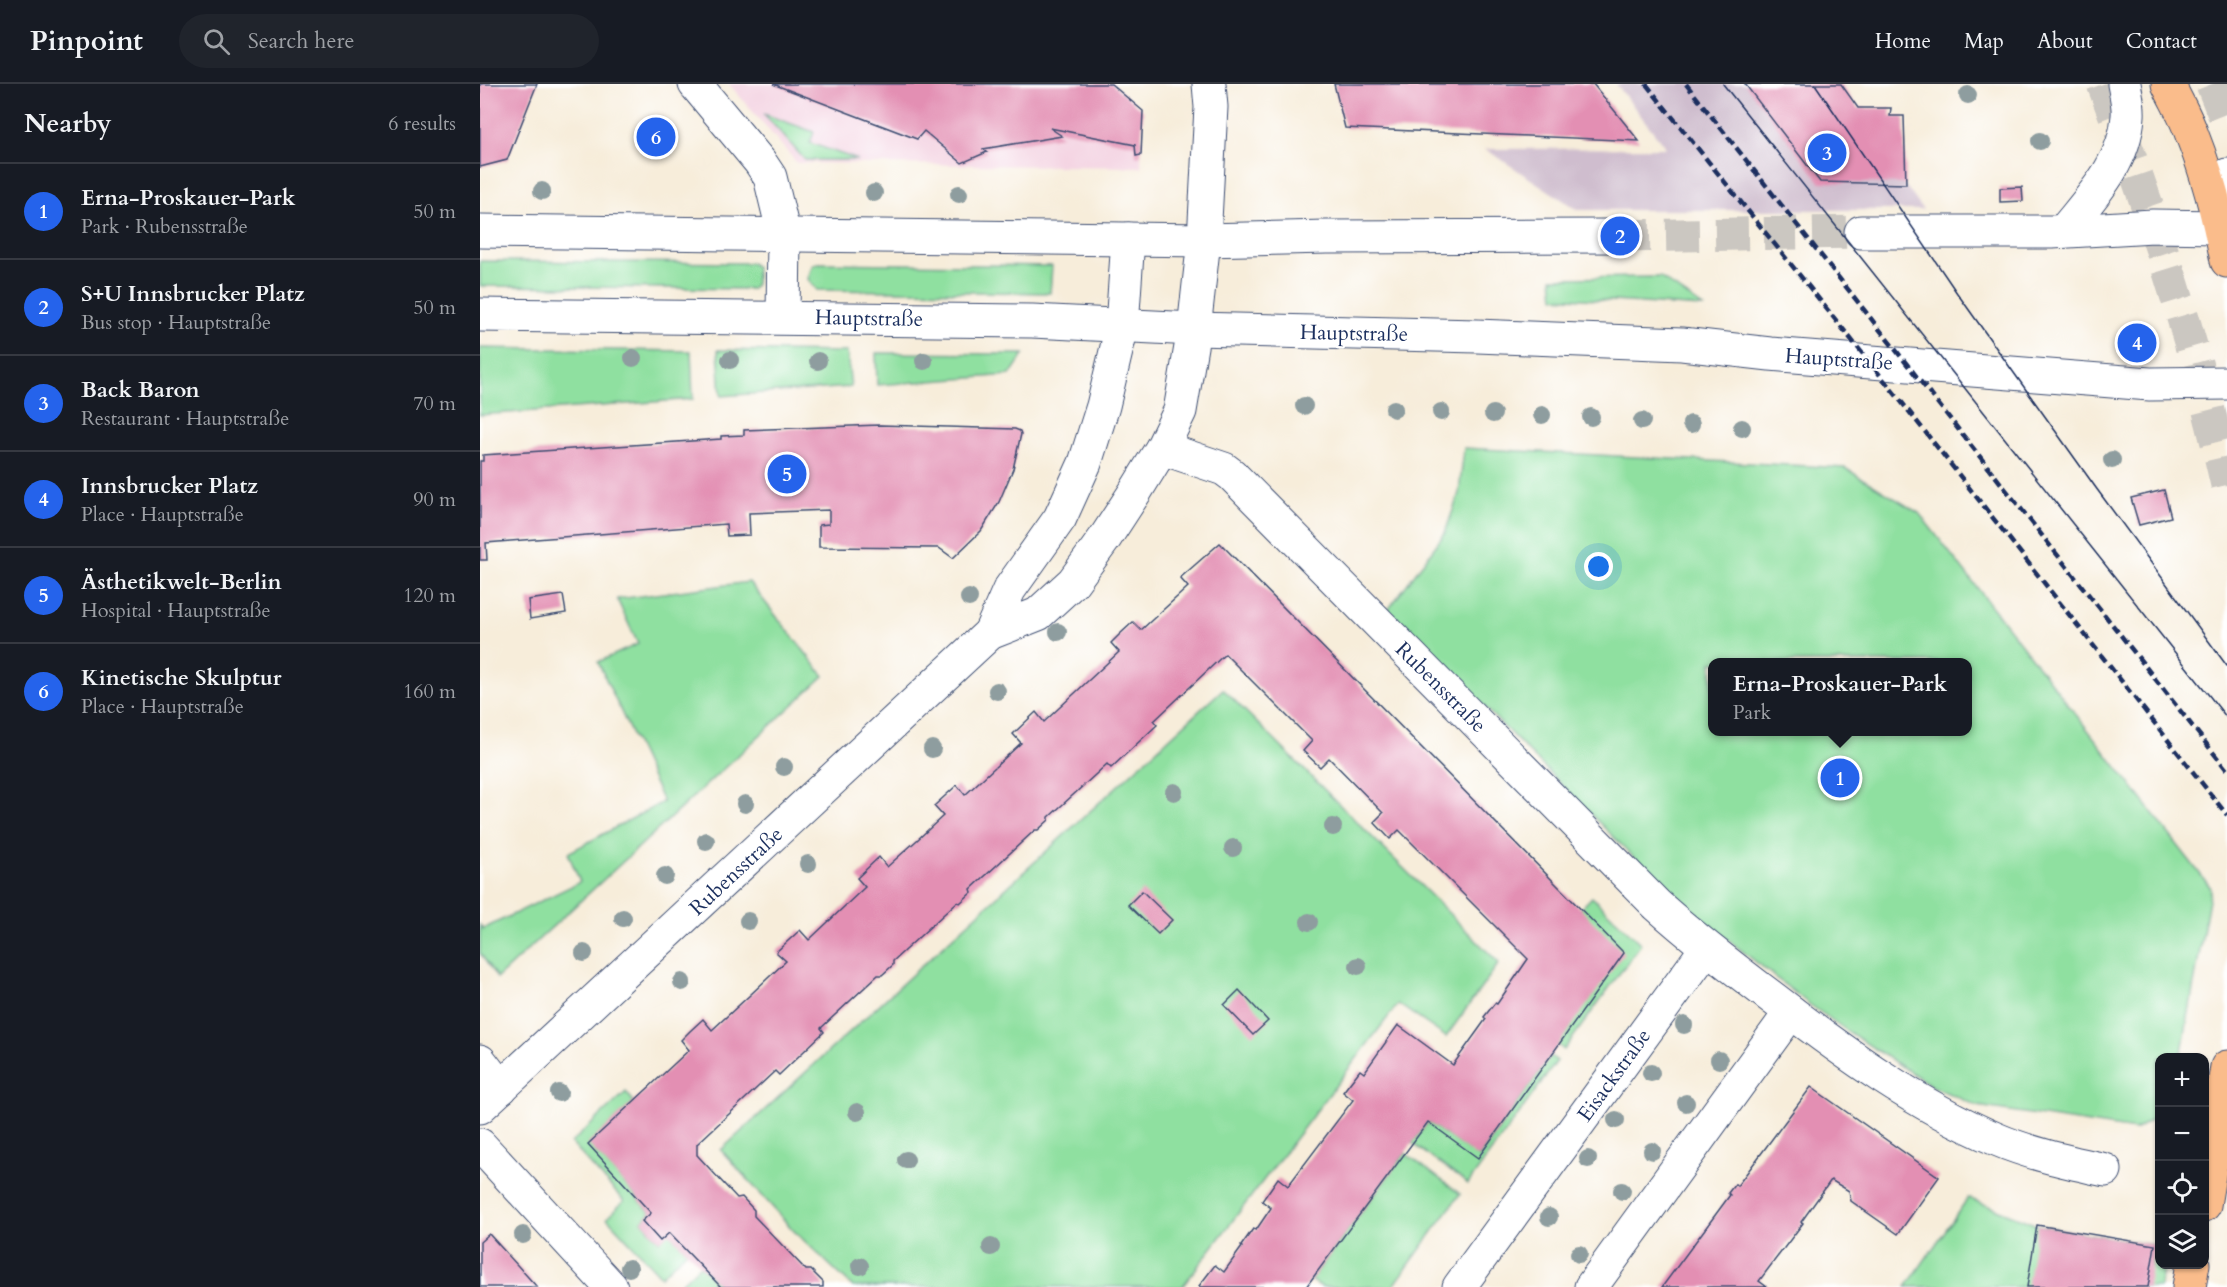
<!DOCTYPE html>
<html lang="en">
<head>
<meta charset="utf-8">
<style>
	:root { --surface:#171b24; --page:#20242c; --text:#f1f3f6; --muted:#9ea1a6; --line:#363941; --accent:#2563eb }
	body { margin:0; font-family:Cardo,serif; background:var(--page); color:var(--text) }
	.controls { position:absolute; right:18px; bottom:18px; display:grid; overflow:hidden; border-radius:12px; box-shadow:0 2px 4px #0004 }
	.controls button { width:54px; height:54px; display:grid; place-items:center; padding:0; border:0; border-bottom:2px solid var(--line); background:var(--surface); color:var(--text); font:30px sans-serif }
	.you { position:absolute; left:1119px; top:483px; width:21px; height:21px; margin:-15px; border:4px solid #fff; border-radius:50%; background:#1a73e8; box-shadow:0 0 0 9px #1a73e833 }
	.badge { display:grid; place-items:center; width:39px; height:39px; border-radius:50%; background:var(--accent); color:#fff; font-size:20px; font-weight:700 }
	.pin { position:absolute; translate:-50% -50%; border:3px solid #fff; box-shadow:0 2px 6px #0006 }
	.popup { position:absolute; left:1228px; top:574px; width:264px; height:78px; box-sizing:border-box; display:grid; place-content:center; border-radius:12px; background:var(--surface); filter:drop-shadow(0 2px 4px #0005); font-size:20px; white-space:nowrap; color:var(--muted) }
	.popup b { font-size:22px; color:var(--text) }
	.popup::after { content:''; position:absolute; left:50%; top:100%; margin-left:-12px; border:12px solid transparent; border-top-color:var(--surface) }
	.list { margin:0; padding:0; list-style:none }
	h2 { display:flex; justify-content:space-between; align-items:center; height:78px; margin:0; padding:0 24px; font-size:26px }
	h2 small { font-size:20px; font-weight:400; color:var(--muted) }
	.list li { display:grid; grid-template-columns:39px 1fr auto; gap:18px; align-items:center; box-sizing:border-box; height:96px; padding:0 24px; border-top:2px solid var(--line) }
	.list b { display:block; font-size:22px; white-space:nowrap }
	.list p { margin:0; font-size:20px; white-space:nowrap; color:var(--muted) }
	.list em { font-size:20px; font-style:normal; color:var(--muted) }
	.icon { flex:none; width:33px; height:33px; fill:none; stroke:currentColor; stroke-width:2; stroke-linecap:round; stroke-linejoin:round }
	.map { position:relative; flex:none; width:1747px; height:1203px; overflow:hidden }
	header { display:flex; align-items:center; gap:36px; box-sizing:border-box; height:84px; padding:0 30px; background:var(--surface); border-bottom:2px solid var(--line) }
	header strong { font-size:28px }
	nav { display:flex; gap:33px; margin-inline-start:auto; font-size:21px }
	.search { width:420px; height:54px; background:var(--page); display:flex; align-items:center; gap:15px; box-sizing:border-box; padding:0 21px; border-radius:33px; color:var(--muted); font-size:22px }
	main { display:flex }
	aside { flex:1; background:var(--surface) }
	.map>svg:first-child { display:block }
	.built { fill:#f3cfdf }
	.industrial { fill:#cfbdce }
	.green { fill:#8fe0a0; stroke:#55887f; stroke-width:1.5; fill-rule:evenodd }
	.building { fill:#e38fb3 }
	.lines { fill:none; stroke-linecap:round; stroke-linejoin:round }
	.minor-tunnel { stroke:#cbc7c1; stroke-width:33; stroke-dasharray:33 16; stroke-linecap:butt }
	.highway-tunnel { stroke:#cbc7c1; stroke-width:33; stroke-dasharray:33 16; stroke-linecap:butt }
	.minor-casing { stroke:#3c4c71; stroke-width:35 }
	.major-casing { stroke:#3c4c71; stroke-width:35 }
	.highway-casing { stroke:#3c4c71; stroke-width:35 }
	.minor { stroke:#fff; stroke-width:33 }
	.major { stroke:#fabc8b; stroke-width:33 }
	.highway { stroke:#fabc8b; stroke-width:33 }
	.tram { stroke:#1b2f5e; stroke-width:1.5 }
	.rail { stroke:#1b2f5e; stroke-width:4.5; stroke-dasharray:9 4.5; stroke-linecap:butt }
	.tree { fill:#8e9d9f }
	.labels { text-anchor:middle; stroke-width:4.5; stroke-linejoin:round; paint-order:stroke }
	.street-label { font-size:21px; fill:#1b2f5e; stroke:#fff }
</style>
</head>
<body>
<header>
<strong>Pinpoint</strong>
<div class="search"><svg class="icon" aria-label="search" viewBox="0 0 24 24"><circle cx="10" cy="10" r="6"/><path d="M15 15l6 6"/></svg>Search here</div>
<nav><a>Home</a><a>Map</a><a>About</a><a>Contact</a></nav>
</header>
<main>
<aside>
<h2>Nearby<small>6 results</small></h2>
<ul class="list">
<li><span class="badge">1</span><div><b>Erna-Proskauer-Park</b><p>Park · Rubensstraße</p></div><em>50 m</em></li>
<li><span class="badge">2</span><div><b>S+U Innsbrucker Platz</b><p>Bus stop · Hauptstraße</p></div><em>50 m</em></li>
<li><span class="badge">3</span><div><b>Back Baron</b><p>Restaurant · Hauptstraße</p></div><em>70 m</em></li>
<li><span class="badge">4</span><div><b>Innsbrucker Platz</b><p>Place · Hauptstraße</p></div><em>90 m</em></li>
<li><span class="badge">5</span><div><b>Ästhetikwelt-Berlin</b><p>Hospital · Hauptstraße</p></div><em>120 m</em></li>
<li><span class="badge">6</span><div><b>Kinetische Skulptur</b><p>Place · Hauptstraße</p></div><em>160 m</em></li>
</ul>
</aside>
<div class="map">
<svg width="1747" height="1203" viewBox="0 0 1747 1203">
	<rect width="100%" height="100%" fill="#fff"/>
	<filter id="ink" filterUnits="userSpaceOnUse"><feTurbulence type="fractalNoise" baseFrequency=".0167" numOctaves="2"/><feDisplacementMap in="SourceGraphic" scale="12" xChannelSelector="R" yChannelSelector="G"/><feConvolveMatrix kernelMatrix="1 2 1 2 8 2 1 2 1" color-interpolation-filters="sRGB"/></filter>
	<filter id="wash" filterUnits="userSpaceOnUse"><feTurbulence type="fractalNoise" baseFrequency=".008" numOctaves="4" result="noise"/><feDisplacementMap in="SourceGraphic" scale="24" xChannelSelector="R" yChannelSelector="G"/><feGaussianBlur stdDeviation="1.35" result="paint"/><feColorMatrix in="noise" values="0 0 0 0 0 0 0 0 0 0 0 0 0 0 0 0 0 1.4 0 .05"/><feComposite in="paint" operator="in"/></filter>
	<g filter="url(#wash)">
		<rect width="100%" height="100%" fill="#f7edda"/>
		<path class="built" d="M249 0H633L663 26 661 83 317 79Z"/>
		<path class="industrial" d="M1136 0H1352L1443 126H1098L1005 65 1186 64Z"/>
		<g class="green">
			<path d="M284 30 334 48 330 59 378 76H325Z"/>
			<path d="M0 177 271 179 276 183V200L272 205 0 202Z"/>
			<path d="M337 179 572 182 570 209 337 206 328 195 332 182Z"/>
			<path d="M1180 193 1223 223 1074 213 1072 194Z"/>
			<path d="M0 264 211 267 213 315 0 331Z"/>
			<path d="M238 266 367 268 371 303 241 312Z"/>
			<path d="M396 269 528 270H544L530 291 397 301Z"/>
			<path d="M984 364 1365 384 1439 429 1731 804 1701 973 1680 974 1679 1031 1655 1046 1497 1022 1452 1002 1370 949 1329 920 1189 809 908 526 965 449 979 409ZM1232 578H1488V648H1232Z"/>
			<path d="M269 498 344 592 17 894 0 869V841L3 845 100 798 88 769 183 718 118 578 158 560 137 515Z"/>
			<path d="M743 605 1019 879 966 953 918 920 702 1203H373L314 1147 241 1066Z"/>
			<path d="M1112 813 1161 860 1084 966 1078 961 1100 825Z"/>
			<path d="M1070 972 1077 977 988 1100 932 1059 948 1038 999 1074Z"/>
			<path d="M146 1008 154 1018 109 1060 171 1129 162 1137 179 1157 189 1149 207 1167 181 1192 127 1134 144 1117 91 1059Z"/>
			<path d="M925 1069 980 1110 913 1203H842L831 1196Z"/>
			<path d="M1488 1114 1557 1141 1679 1162 1680 1180 1684 1181 1680 1203H1426Z"/>
			<path d="M220 1181 240 1202 197 1203Z"/>
		</g>
		<g id="blocks">
			<g class="building">
				<path d="M0 0H57L27 76 0 83Z"/>
				<path d="M293 0H631L663 27 661 71 656 72 655 61 570 44 582 52 503 65 507 68 482 79 444 47 437 55Z"/>
				<path d="M854 0H1113L1159 57 865 44Z"/>
				<path d="M1265 0H1361L1378 24H1411L1410 32H1424L1426 100 1340 98Z"/>
				<path d="M1542 103 1543 117 1520 118V104Z"/>
				<path d="M400 341 535 345 540 347 541 350 533 385 519 418 501 447 473 474 459 464 339 463V441L349 440V426L269 429 270 451 247 452 246 440 6 459 7 476H0V377H3V371L241 355V352L264 351V346Z"/>
				<path d="M1684 406 1691 433 1659 441 1651 414Z"/>
				<path d="M740 459 1144 869 998 1074 948 1038 826 1203H720L719 1202 735 1181 744 1188 762 1163 761 1162 773 1145 776 1146 791 1124 782 1117 798 1094 808 1102 873 1016 863 1008 880 986 884 989 918 941 973 981 1006 935 1004 933 1015 919 1017 920 1048 875 919 746 910 755 894 738 903 729 849 674 840 683 823 667 832 657 745 570 674 637 677 641 631 684 627 680 569 733V736L558 746H555L491 805 492 808 480 819 477 818 413 877V881L402 891H398L341 944 344 948 299 991 295 987 217 1060V1071L257 1114 262 1113 274 1126V1132L326 1186H331L343 1198V1203H238L240 1202 189 1149 180 1157 162 1137 171 1129 108 1060 209 966 201 956 210 947 223 935 232 946 270 911 306 877 296 868 320 846 329 856 385 803 377 794 399 773 407 783 436 757 463 732 454 722 477 701 485 711 514 684 541 659 533 650 556 628 564 638 639 568 631 559 640 550 653 538 661 546 708 503 700 494Z"/>
				<path d="M83 511 86 529 50 535 48 516Z"/>
				<path d="M662 807 692 836 678 850 648 821Z"/>
				<path d="M759 906 788 937 773 951 744 921Z"/>
				<path d="M1331 1003 1459 1093 1418 1150 1371 1117 1369 1107 1351 1096 1321 1138 1323 1139 1279 1197 1287 1203H1182L1250 1111 1248 1109 1255 1100 1257 1102Z"/>
				<path d="M1557 1141 1675 1161 1668 1203H1547Z"/>
				<path d="M9 1150 57 1203H0V1158Z"/>
			</g>
		</g>
	</g>
	<g filter="url(#ink)">
		<use href="#blocks" fill-opacity="0" stroke="#3c4c71" stroke-width="1.5"/>
		<g class="lines">
			<path class="minor-tunnel" d="M1137 152 1381 148"/>
			<g class="highway-tunnel">
				<path d="M1623 0C1673 130 1716 265 1747 401"/>
				<path d="M1732 0 1747 38"/>
			</g>
			<defs>
				<g id="minor">
					<path d="M215 0 280 78 290 93 304 151 303 233"/>
					<path d="M0 147 724 156 847 153 1137 152"/>
					<path d="M1584 147C1612 112 1645 79 1648 32 1649 22 1646 10 1644 0"/>
					<path d="M1381 148H1572L1673 142 1740 143 1747 91"/>
					<path d="M0 231 552 237 714 245 997 252 1202 260 1290 270 1670 300 1747 299"/>
					<path d="M682 364 744 385 752 391 1177 821C1215 855 1254 885 1294 915 1363 968 1436 1021 1516 1055 1551 1070 1589 1078 1625 1086"/>
					<path d="M510 549 529 506 580 434 605 379 623 322 642 242 648 155"/>
					<path d="M0 977 21 1004"/>
					<path d="M0 1023 510 549 558 530 593 498 625 454 655 408 682 364 700 327 714 245 724 156 731 23 729 0"/>
					<path d="M0 1061 131 1203"/>
					<path d="M979 1203 1226 865"/>
					<path d="M1111 1203 1311 928"/>
				</g>
				<path id="major" d="M1688 0C1696 17 1706 33 1712 51 1728 91 1739 135 1747 177"/>
				<g id="highway">
					<path d="M1724 1121 1747 983"/>
					<path d="M1709 1203 1713 1180"/>
				</g>
			</defs>
			<use href="#minor" class="minor-casing"/>
			<use href="#major" class="major-casing"/>
			<use href="#highway" class="highway-casing"/>
			<use href="#minor" class="minor"/>
			<use href="#major" class="major"/>
			<use href="#highway" class="highway"/>
			<g class="tram">
				<path d="M1243 0 1747 634"/>
				<path d="M1335 0 1477 209 1616 404 1747 582"/>
			</g>
			<g class="rail">
				<path d="M1166 0 1420 316 1747 731"/>
				<path d="M1206 0 1747 686"/>
			</g>
		</g>
		<g class="tree">
			<circle cx="1488" cy="11" r="9"/>
			<circle cx="1560" cy="57" r="9"/>
			<circle cx="62" cy="107" r="9"/>
			<circle cx="394" cy="109" r="9"/>
			<circle cx="479" cy="110" r="9"/>
			<circle cx="153" cy="274" r="9"/>
			<circle cx="250" cy="276" r="9"/>
			<circle cx="338" cy="277" r="9"/>
			<circle cx="444" cy="277" r="9"/>
			<circle cx="824" cy="322" r="9"/>
			<circle cx="914" cy="325" r="9"/>
			<circle cx="961" cy="328" r="9"/>
			<circle cx="1013" cy="330" r="9"/>
			<circle cx="1062" cy="331" r="9"/>
			<circle cx="1111" cy="333" r="9"/>
			<circle cx="1162" cy="337" r="9"/>
			<circle cx="1211" cy="340" r="9"/>
			<circle cx="1262" cy="344" r="9"/>
			<circle cx="1632" cy="376" r="9"/>
			<circle cx="489" cy="514" r="9"/>
			<circle cx="578" cy="548" r="9"/>
			<circle cx="517" cy="607" r="9"/>
			<circle cx="452" cy="665" r="9"/>
			<circle cx="304" cy="683" r="9"/>
			<circle cx="694" cy="708" r="9"/>
			<circle cx="265" cy="720" r="9"/>
			<circle cx="853" cy="743" r="9"/>
			<circle cx="226" cy="757" r="9"/>
			<circle cx="753" cy="764" r="9"/>
			<circle cx="328" cy="780" r="9"/>
			<circle cx="185" cy="792" r="9"/>
			<circle cx="143" cy="834" r="9"/>
			<circle cx="268" cy="837" r="9"/>
			<circle cx="829" cy="838" r="9"/>
			<circle cx="104" cy="869" r="9"/>
			<circle cx="878" cy="882" r="9"/>
			<circle cx="202" cy="898" r="9"/>
			<circle cx="1204" cy="941" r="9"/>
			<circle cx="1239" cy="976" r="9"/>
			<circle cx="1171" cy="989" r="9"/>
			<circle cx="79" cy="1009" r="9"/>
			<circle cx="1206" cy="1019" r="9"/>
			<circle cx="377" cy="1028" r="9"/>
			<circle cx="1136" cy="1036" r="9"/>
			<circle cx="1172" cy="1067" r="9"/>
			<circle cx="1108" cy="1075" r="9"/>
			<circle cx="426" cy="1076" r="9"/>
			<circle cx="1142" cy="1107" r="9"/>
			<circle cx="1069" cy="1133" r="9"/>
			<circle cx="43" cy="1151" r="9"/>
			<circle cx="511" cy="1163" r="9"/>
			<circle cx="1099" cy="1170" r="9"/>
			<circle cx="380" cy="1182" r="9"/>
			<circle cx="149" cy="1184" r="9"/>
		</g>
	</g>
	<g class="labels">
		<g class="street-label">
			<text transform="translate(389 234) rotate(1)" y="7">Hauptstraße</text>
			<text transform="translate(874 249) rotate(1)" y="7">Hauptstraße</text>
			<text transform="translate(1359 275) rotate(4)" y="7">Hauptstraße</text>
			<text transform="translate(961 603) rotate(45)" y="7">Rubensstraße</text>
			<text transform="translate(256 787) rotate(-43)" y="7">Rubensstraße</text>
			<text transform="translate(1134 991) rotate(-54)" y="7">Eisackstraße</text>
		</g>
	</g>
</svg>
<div class="controls">
<button>+</button>
<button>−</button>
<button><svg class="icon" aria-label="locate" viewBox="0 0 24 24"><circle cx="12" cy="12" r="6"/><path d="M12 2v4M12 18v4M2 12h4M18 12h4"/></svg></button>
<button><svg class="icon" aria-label="layers" viewBox="0 0 24 24"><path d="M12 4l9 5-9 5-9-5zM3 14l9 5 9-5"/></svg></button>
</div>
<div class="you"></div>
<div class="pin badge" style="left:1360px;top:694px">1</div>
<div class="popup"><b>Erna-Proskauer-Park</b>Park</div>
<div class="pin badge" style="left:1140px;top:152px">2</div>
<div class="pin badge" style="left:1347px;top:69px">3</div>
<div class="pin badge" style="left:1657px;top:259px">4</div>
<div class="pin badge" style="left:307px;top:390px">5</div>
<div class="pin badge" style="left:176px;top:53px">6</div>
</div>
</main>
</body>
</html>
